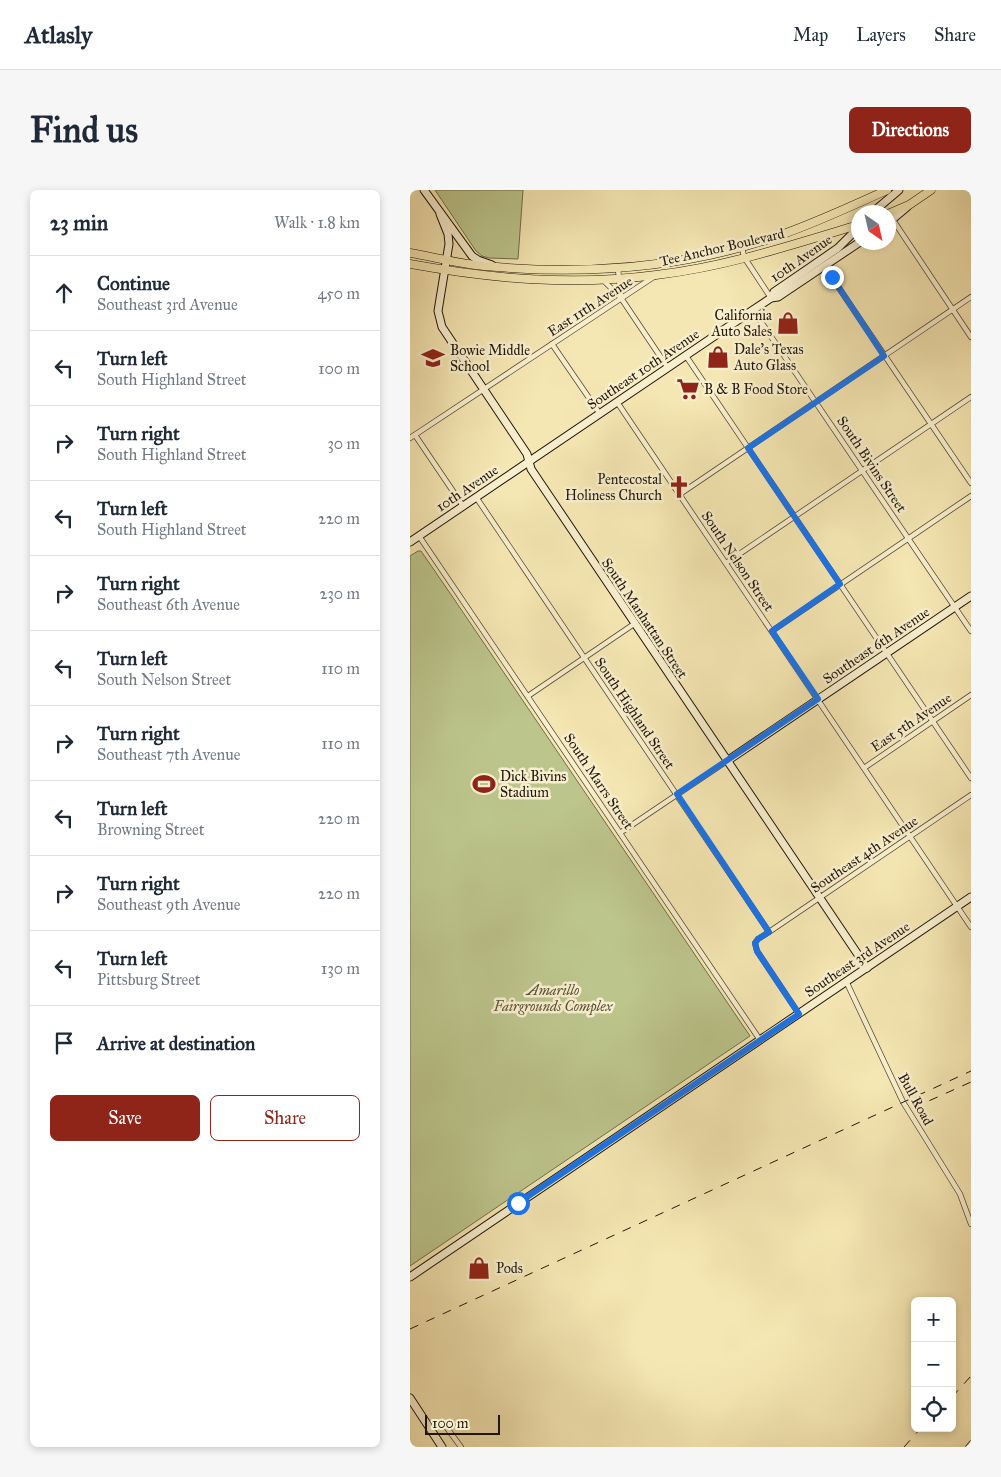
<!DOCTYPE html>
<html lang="en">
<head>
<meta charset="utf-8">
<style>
	:root { --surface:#fff; --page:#f6f6f7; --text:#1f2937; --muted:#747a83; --line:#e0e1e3; --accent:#8f2418 }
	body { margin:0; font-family:"IM FELL Great Primer",serif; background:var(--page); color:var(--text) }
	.controls { position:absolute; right:15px; bottom:15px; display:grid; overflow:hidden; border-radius:8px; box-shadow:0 2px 8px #0003 }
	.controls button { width:45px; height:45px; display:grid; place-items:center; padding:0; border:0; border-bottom:1px solid var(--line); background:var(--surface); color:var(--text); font:25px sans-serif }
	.compass { position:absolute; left:441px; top:15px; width:45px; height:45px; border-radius:50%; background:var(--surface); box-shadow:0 2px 8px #0003; rotate:146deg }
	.scale { position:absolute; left:15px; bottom:12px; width:75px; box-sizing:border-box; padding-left:5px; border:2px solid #211607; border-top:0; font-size:14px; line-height:18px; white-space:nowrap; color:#211607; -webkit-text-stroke:4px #f8efce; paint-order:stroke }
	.stop { position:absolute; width:15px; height:15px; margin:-11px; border:4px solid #1a73e8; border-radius:50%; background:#fff }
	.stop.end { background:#1a73e8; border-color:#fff; box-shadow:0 1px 5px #0008 }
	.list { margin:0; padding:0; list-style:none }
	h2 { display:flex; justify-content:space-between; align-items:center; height:65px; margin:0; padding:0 20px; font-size:21px }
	h2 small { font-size:16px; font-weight:400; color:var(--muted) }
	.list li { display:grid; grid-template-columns:32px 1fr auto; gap:15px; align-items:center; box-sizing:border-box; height:75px; padding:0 20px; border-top:1px solid var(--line) }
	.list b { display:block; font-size:19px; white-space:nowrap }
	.list p { margin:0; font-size:16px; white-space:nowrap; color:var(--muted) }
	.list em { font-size:16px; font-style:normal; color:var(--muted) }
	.actions { display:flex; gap:10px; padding:15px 20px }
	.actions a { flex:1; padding:11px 0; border:1px solid var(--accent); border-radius:8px; text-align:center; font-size:18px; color:var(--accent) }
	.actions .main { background:var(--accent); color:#fff }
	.icon { flex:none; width:28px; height:28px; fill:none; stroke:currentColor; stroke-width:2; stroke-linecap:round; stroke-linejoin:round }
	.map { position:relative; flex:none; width:561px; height:1257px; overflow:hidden; border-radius:8px }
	header { display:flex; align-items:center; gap:30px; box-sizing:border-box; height:70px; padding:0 25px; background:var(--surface); border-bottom:1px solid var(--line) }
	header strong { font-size:24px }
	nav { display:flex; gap:28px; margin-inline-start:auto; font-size:18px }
	.intro { display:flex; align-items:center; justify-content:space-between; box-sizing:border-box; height:120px; padding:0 30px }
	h1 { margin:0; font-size:35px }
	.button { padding:12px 22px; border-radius:8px; background:var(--accent); color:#fff; font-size:18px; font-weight:700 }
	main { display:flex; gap:30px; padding:0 30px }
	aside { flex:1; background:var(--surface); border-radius:8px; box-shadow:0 2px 8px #0003 }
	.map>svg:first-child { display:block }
	.green { fill:#bcc58c; stroke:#6e6e4a }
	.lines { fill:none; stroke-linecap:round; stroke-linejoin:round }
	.street-casing { stroke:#564a32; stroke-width:6 }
	.secondary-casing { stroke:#211607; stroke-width:9 }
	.primary-casing { stroke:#211607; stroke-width:9 }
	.street { stroke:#f8efce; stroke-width:4.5 }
	.secondary { stroke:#f8efce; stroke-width:7 }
	.primary { stroke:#f5e7b3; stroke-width:8 }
	.rail { stroke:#211607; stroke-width:1; stroke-dasharray:9 9; stroke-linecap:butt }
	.route { stroke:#1a73e8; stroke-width:6 }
	.labels { text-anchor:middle; stroke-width:5; stroke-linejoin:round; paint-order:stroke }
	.street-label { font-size:14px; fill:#211607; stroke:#f8efce }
	.poi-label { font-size:14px; fill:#211607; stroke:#f8efce; text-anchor:start }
	.park-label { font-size:14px; font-style:italic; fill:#575336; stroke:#f8efce }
</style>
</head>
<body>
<header>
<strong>Atlasly</strong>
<nav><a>Map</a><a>Layers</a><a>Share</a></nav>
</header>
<div class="intro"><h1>Find us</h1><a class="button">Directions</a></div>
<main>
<aside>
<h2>23 min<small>Walk · 1.8 km</small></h2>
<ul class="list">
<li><svg class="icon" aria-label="ahead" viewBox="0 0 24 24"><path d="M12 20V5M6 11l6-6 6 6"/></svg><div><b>Continue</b><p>Southeast 3rd Avenue</p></div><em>450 m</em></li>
<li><svg class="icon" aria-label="left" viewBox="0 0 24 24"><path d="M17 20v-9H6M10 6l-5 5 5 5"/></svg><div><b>Turn left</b><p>South Highland Street</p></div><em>100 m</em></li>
<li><svg class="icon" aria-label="right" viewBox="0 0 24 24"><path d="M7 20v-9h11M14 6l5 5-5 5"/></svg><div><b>Turn right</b><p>South Highland Street</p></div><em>30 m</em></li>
<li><svg class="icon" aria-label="left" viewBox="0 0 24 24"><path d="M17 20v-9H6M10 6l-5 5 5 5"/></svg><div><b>Turn left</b><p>South Highland Street</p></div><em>220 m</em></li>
<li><svg class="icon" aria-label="right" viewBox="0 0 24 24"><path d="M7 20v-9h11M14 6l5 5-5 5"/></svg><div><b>Turn right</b><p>Southeast 6th Avenue</p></div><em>230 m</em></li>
<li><svg class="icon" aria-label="left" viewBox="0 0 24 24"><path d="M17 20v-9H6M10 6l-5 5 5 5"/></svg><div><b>Turn left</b><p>South Nelson Street</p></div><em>110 m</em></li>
<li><svg class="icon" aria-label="right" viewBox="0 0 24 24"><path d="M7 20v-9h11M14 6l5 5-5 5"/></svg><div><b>Turn right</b><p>Southeast 7th Avenue</p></div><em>110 m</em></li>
<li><svg class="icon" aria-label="left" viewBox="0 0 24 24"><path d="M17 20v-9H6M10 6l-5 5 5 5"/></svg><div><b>Turn left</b><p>Browning Street</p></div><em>220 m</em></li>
<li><svg class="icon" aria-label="right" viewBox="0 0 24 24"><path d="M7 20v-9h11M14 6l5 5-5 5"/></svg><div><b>Turn right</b><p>Southeast 9th Avenue</p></div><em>220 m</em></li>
<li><svg class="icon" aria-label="left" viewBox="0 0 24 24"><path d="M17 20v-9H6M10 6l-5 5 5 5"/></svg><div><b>Turn left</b><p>Pittsburg Street</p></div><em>130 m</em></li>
<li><svg class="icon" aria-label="arrive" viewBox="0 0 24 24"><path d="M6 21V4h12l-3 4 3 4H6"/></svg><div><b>Arrive at destination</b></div></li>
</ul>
<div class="actions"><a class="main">Save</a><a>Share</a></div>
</aside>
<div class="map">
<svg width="561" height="1257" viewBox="0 0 561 1257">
	<rect width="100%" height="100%" fill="#f5e7b3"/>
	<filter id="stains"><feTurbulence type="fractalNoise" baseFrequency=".004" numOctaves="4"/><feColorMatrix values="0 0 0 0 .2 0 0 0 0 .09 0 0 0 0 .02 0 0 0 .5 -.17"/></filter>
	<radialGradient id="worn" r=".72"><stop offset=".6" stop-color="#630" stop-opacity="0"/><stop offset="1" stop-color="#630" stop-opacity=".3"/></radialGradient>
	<g class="green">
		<path d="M25 0H113L108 69 79 68 72 66 66 61Z"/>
		<path d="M8 361H11L42 406 340 846 0 1076V366Z"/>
	</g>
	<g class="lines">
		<defs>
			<g id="street">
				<path d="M483 30 561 147"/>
				<path d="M332 57 334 67 361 108"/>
				<path d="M414 76 561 293"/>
				<path d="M208 79 211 107"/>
				<path d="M194 91 211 108 258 178"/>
				<path d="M343 120 561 441"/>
				<path d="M142 154 190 224"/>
				<path d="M276 166 561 588"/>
				<path d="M207 212 561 737"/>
				<path d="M5 245 53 316"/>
				<path d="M0 248 245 86"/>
				<path d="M270 304 561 107"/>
				<path d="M66 307 359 742 348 749 345 753 347 761 389 824"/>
				<path d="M9 346 350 850"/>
				<path d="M316 373 561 207"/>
				<path d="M362 441 561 306"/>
				<path d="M118 506 224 434"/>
				<path d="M454 578 561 505"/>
				<path d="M210 643 317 571"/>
				<path d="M359 742 561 605"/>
				<path d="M436 791 493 912 550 1004 561 1034"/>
				<path d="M34 1234 51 1257"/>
			</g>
			<g id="secondary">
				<path d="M14 0 62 66 68 70 82 75"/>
				<path d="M463 22 489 0"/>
				<path d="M30 24 38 44 39 54 28 121 32 137 117 264 121 279 457 778"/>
				<path d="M478 33 497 17"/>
				<path d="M361 108 364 102 428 58 448 38"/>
				<path d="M0 352 343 120 361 108 368 107 450 52"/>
				<path d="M317 571 561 406"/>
				<path d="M0 1087 561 707"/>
				<path d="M0 1208 32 1257"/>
			</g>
			<g id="primary">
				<path d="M478 24 499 15 521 0"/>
				<path d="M0 63C24 67 50 74 74 76 172 85 271 79 365 47 403 34 440 17 477 0"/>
				<path d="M0 74C82 89 163 96 246 85 315 77 382 55 448 35"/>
			</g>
		</defs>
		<use href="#street" class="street-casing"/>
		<use href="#secondary" class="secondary-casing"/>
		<use href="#primary" class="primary-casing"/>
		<use href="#street" class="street"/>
		<use href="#secondary" class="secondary"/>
		<use href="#primary" class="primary"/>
		<g class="rail">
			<path d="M503 918 561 892"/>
			<path d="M0 1139 561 881"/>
			<path d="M542 1207 561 1186"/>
			<path d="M494 1257 511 1238"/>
			<path d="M555 1257 561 1250"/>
		</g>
	</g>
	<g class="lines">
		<path class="route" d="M108 1013 389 824 347 761 345 753 348 749 359 742 267 604 408 509 362 441 430 394 338 258 474 166 422 87"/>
	</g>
	<defs>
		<symbol id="shop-bare" viewBox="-9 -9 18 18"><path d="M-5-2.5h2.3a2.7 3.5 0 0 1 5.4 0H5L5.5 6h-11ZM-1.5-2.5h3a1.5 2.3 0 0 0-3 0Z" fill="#8f2418" stroke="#f8efce" stroke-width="2.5" paint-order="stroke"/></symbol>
		<symbol id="school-bare" viewBox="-9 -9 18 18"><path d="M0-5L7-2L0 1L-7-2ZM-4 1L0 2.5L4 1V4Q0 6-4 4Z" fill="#8f2418" stroke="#f8efce" stroke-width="2.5" paint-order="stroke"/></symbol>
		<symbol id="supermarket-bare" viewBox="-9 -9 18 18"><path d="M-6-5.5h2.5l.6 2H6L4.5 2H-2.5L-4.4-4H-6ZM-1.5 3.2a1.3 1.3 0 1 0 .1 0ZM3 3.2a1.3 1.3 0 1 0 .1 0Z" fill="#8f2418" stroke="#f8efce" stroke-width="2.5" paint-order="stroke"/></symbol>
		<symbol id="church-bare" viewBox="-9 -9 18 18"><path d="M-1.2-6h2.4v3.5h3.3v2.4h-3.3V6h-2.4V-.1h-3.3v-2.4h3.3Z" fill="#8f2418" stroke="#f8efce" stroke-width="2.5" paint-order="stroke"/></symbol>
		<symbol id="stadium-bare" viewBox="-9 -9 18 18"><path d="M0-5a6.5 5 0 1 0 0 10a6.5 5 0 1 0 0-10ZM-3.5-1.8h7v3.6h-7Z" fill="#8f2418" stroke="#f8efce" stroke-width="2.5" paint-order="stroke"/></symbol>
	</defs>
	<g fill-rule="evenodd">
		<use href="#shop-bare" x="362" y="117" width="32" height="32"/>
		<use href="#shop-bare" x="292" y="151" width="32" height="32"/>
		<use href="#school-bare" x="7" y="152" width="32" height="32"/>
		<use href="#supermarket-bare" x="262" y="183" width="32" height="32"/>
		<use href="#church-bare" x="253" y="281" width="32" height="32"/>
		<use href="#stadium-bare" x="58" y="578" width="32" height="32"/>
		<use href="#shop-bare" x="53" y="1062" width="32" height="32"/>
	</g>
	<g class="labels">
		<g class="street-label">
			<text transform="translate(312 57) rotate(-13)" y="5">Tee Anchor Boulevard</text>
			<text transform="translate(391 68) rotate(-35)" y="5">10th Avenue</text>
			<text transform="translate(180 116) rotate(-33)" y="5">East 11th Avenue</text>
			<text transform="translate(233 179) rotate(-34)" y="5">Southeast 10th Avenue</text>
			<text transform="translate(462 274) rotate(56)" y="5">South Bivins Street</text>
			<text transform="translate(57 298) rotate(-34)" y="5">10th Avenue</text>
			<text transform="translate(328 371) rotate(56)" y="5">South Nelson Street</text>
			<text transform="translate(235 428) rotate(56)" y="5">South Manhattan Street</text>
			<text transform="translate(466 455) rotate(-34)" y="5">Southeast 6th Avenue</text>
			<text transform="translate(225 523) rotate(56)" y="5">South Highland Street</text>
			<text transform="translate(501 532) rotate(-34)" y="5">East 5th Avenue</text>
			<text transform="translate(189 591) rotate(56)" y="5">South Marrs Street</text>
			<text transform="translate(454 664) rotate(-34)" y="5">Southeast 4th Avenue</text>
			<text transform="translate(447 769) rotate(-34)" y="5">Southeast 3rd Avenue</text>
			<text transform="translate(506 909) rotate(61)" y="5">Bull Road</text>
		</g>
		<g class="poi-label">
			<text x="362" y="130" text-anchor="end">California<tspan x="362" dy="16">Auto Sales</tspan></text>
			<text x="324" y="164">Dale's Texas<tspan x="324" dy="16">Auto Glass</tspan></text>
			<text x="40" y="165">Bowie Middle<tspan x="40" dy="16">School</tspan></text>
			<text x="294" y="204">B &amp; B Food Store</text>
			<text x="252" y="294" text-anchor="end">Pentecostal<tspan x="252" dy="16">Holiness Church</tspan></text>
			<text x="90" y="591">Dick Bivins<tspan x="90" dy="16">Stadium</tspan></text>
			<text x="86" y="1083">Pods</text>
		</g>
		<g class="park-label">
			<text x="143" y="805">Amarillo<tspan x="143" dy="16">Fairgrounds Complex</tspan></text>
		</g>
	</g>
	<rect width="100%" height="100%" filter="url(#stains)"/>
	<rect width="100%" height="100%" fill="url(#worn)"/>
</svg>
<div class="controls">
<button>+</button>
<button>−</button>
<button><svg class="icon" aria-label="locate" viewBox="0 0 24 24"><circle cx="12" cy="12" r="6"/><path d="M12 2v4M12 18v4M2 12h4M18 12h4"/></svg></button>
</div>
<svg class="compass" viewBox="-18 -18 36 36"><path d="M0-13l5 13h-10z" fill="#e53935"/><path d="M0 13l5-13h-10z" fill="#747a83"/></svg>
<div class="scale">100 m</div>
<div class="stop" style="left:108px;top:1013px"></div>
<div class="stop end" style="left:422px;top:87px"></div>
</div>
</main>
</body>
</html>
